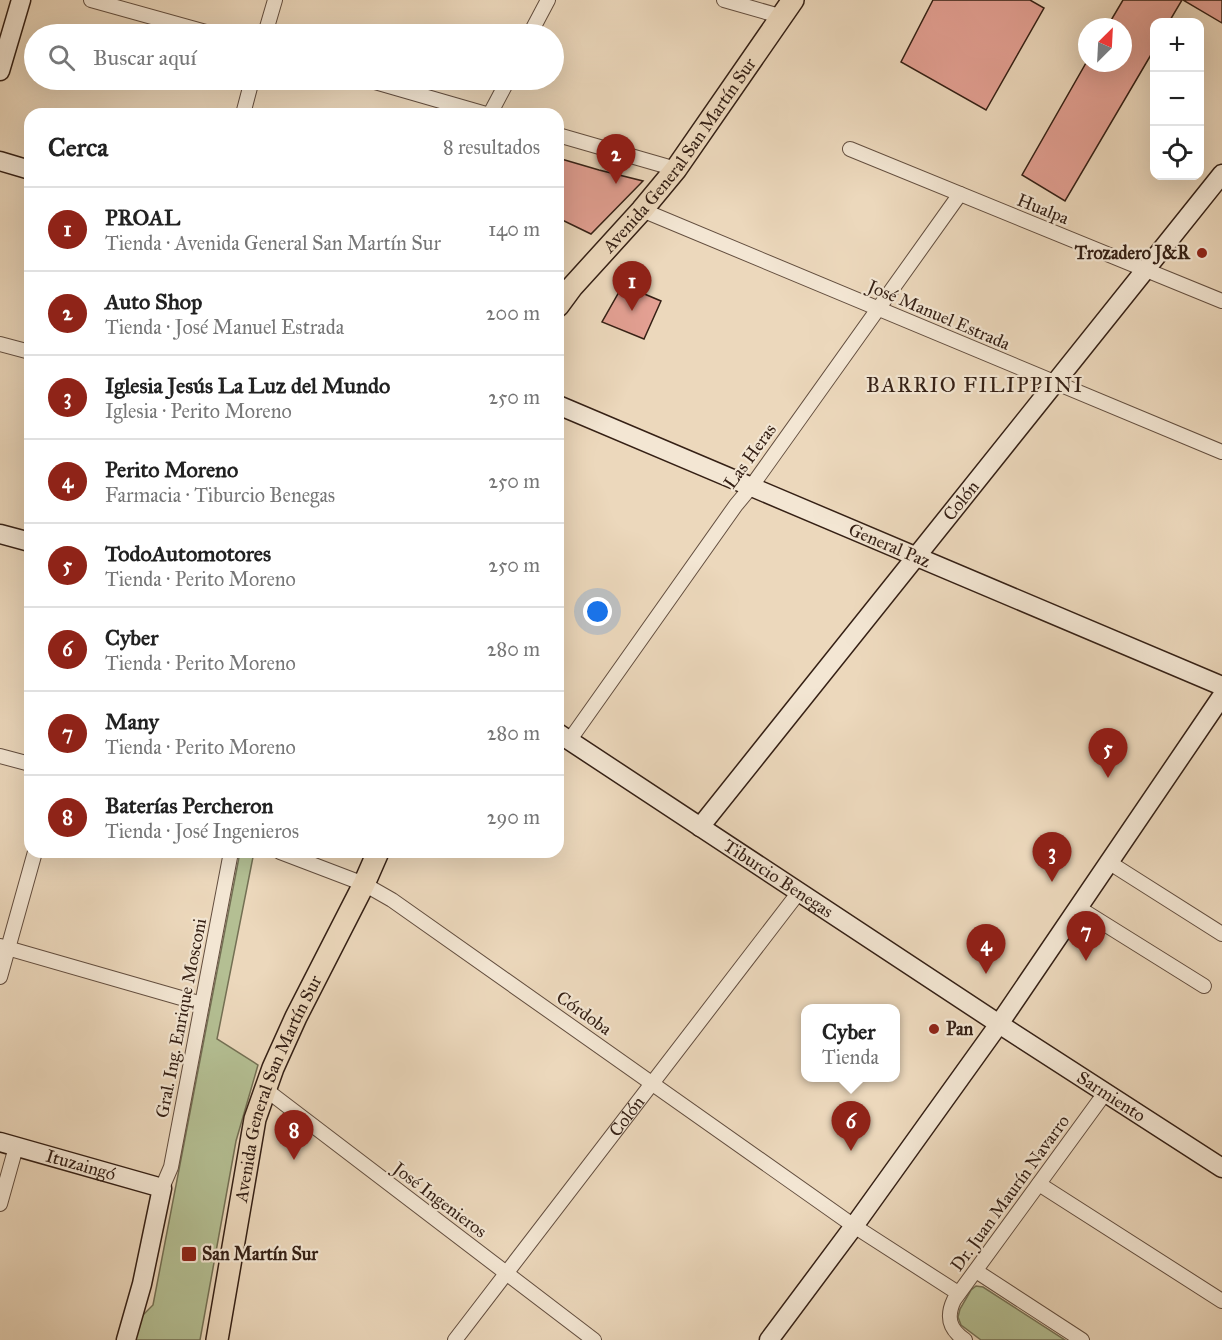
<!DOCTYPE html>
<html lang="es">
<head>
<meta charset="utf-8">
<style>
	:root { --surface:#fff; --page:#f2f2f2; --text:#222; --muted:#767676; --line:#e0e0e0; --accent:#8f2418 }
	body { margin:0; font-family:"IM FELL Great Primer",serif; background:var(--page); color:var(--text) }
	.controls { position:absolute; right:18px; top:18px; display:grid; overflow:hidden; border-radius:12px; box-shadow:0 6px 24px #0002 }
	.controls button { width:54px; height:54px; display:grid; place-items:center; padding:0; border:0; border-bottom:2px solid var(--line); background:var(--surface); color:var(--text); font:30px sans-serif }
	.compass { position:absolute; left:1078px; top:18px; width:54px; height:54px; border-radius:50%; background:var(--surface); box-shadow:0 6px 24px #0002; rotate:24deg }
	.you { position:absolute; left:598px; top:612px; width:21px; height:21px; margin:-15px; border:4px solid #fff; border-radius:50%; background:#1a73e8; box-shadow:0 0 0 9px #1a73e833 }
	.badge { display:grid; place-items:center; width:39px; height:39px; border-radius:50%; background:var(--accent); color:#fff; font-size:20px; font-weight:700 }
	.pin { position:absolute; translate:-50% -50px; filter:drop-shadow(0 2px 3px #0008) }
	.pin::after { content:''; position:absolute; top:32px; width:21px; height:18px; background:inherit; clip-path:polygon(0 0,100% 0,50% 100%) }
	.popup { position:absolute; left:801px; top:1004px; width:99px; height:78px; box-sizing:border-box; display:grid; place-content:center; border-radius:12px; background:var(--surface); filter:drop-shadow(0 2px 4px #0005); font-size:20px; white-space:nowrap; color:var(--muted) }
	.popup b { font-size:22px; color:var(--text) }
	.popup::after { content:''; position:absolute; left:50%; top:100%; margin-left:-12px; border:12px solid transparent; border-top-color:var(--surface) }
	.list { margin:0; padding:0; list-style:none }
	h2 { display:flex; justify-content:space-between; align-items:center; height:78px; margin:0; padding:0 24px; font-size:26px }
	h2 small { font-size:20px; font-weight:400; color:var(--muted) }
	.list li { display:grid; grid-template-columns:39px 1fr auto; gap:18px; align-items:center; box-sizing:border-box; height:84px; padding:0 24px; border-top:2px solid var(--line) }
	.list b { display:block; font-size:22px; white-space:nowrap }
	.list p { margin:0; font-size:20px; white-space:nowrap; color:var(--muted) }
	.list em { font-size:20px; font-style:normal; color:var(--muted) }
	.icon { flex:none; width:33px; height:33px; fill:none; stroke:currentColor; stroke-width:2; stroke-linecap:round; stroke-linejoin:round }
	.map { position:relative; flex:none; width:1222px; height:1340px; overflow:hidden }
	.search { position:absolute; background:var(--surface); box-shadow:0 6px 24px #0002; left:24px; top:24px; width:540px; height:66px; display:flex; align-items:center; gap:15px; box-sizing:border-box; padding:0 21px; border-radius:33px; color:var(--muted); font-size:22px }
	.panel { position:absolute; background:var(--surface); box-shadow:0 6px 24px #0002; left:24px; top:108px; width:540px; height:750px; border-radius:18px }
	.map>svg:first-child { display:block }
	.green { fill:#b4bf93; stroke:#747054; stroke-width:1.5 }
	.building { fill:#e3a093; stroke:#352015; stroke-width:1.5 }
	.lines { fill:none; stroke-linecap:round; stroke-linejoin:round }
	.street-casing { stroke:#634e3f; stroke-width:16 }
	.secondary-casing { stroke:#352015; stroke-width:21 }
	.primary-casing { stroke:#352015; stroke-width:24 }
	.street { stroke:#f3e6d3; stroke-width:14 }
	.secondary { stroke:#f3e6d3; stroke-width:18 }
	.primary { stroke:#ecd8bc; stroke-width:21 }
	.poi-dot { fill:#8f2418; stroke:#f3e6d3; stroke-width:2 }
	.labels { text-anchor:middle; stroke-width:4.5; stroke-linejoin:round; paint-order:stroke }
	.street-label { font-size:18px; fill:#352015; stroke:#f3e6d3 }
	.poi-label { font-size:18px; font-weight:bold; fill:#352015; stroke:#f3e6d3; text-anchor:start }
	.quarter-label { font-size:21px; letter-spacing:1.5px; fill:#352015; stroke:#f3e6d3 }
</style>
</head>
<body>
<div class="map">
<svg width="1222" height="1340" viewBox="0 0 1222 1340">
	<rect width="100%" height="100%" fill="#ecd8bc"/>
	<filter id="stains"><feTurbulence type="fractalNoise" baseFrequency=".00333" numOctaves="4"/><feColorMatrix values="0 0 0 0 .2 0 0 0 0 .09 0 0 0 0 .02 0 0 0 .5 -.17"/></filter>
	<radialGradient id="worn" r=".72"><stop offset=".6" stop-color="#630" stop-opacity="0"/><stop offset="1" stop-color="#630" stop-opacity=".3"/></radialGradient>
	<g class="green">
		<path d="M240 852H254L217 1039 258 1065 236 1141 200 1340H135L138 1320 153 1305Z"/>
		<path d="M976 1286 983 1287 1065 1340H981L961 1325 958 1317 960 1309 971 1290Z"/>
	</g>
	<g class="building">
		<path d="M933 0H1030L1044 8 986 110 901 62Z"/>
		<path d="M1123 0H1182L1169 22H1155V48L1065 201 1022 175 1086 63H1123V27H1107Z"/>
		<path d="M1183 0H1222V23Z"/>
		<path d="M558 158 599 170 643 181 591 234 558 218Z"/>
		<path d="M623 285 661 301 644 339 602 322Z"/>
	</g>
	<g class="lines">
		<defs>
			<g id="street">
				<path d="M91 0 213 34"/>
				<path d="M724 0 783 17"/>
				<path d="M265 34 275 0"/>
				<path d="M530 34 548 0"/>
				<path d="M368 80 486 114"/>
				<path d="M243 114 252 80"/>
				<path d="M490 114 508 80"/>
				<path d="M558 135 676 169"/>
				<path d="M850 149 1222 301"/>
				<path d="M642 210 1222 452"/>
				<path d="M0 344 30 352"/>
				<path d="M569 741 736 505 751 487 960 194"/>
				<path d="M0 756 30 764"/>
				<path d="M280 852 364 884 392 900 854 1226 958 1293"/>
				<path d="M1110 863 1222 934"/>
				<path d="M1079 908 1204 986"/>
				<path d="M0 946 202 1004"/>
				<path d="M0 977 35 852"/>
				<path d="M265 1089 594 1340"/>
				<path d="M1039 1184 1222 1301"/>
				<path d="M162 1188 171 1167 231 852"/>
				<path d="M0 1204 16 1147"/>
				<path d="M976 1271 1082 1340"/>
				<path id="s1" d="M455 1340 799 892"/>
				<path d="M965 1340C949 1329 946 1317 954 1300L1105 1093"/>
			</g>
			<g id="secondary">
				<path d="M0 71 21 0"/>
				<path d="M0 161 30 170"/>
				<path id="s2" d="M558 405 1222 686"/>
				<path d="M0 534 30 542"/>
				<path id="s3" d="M558 733 999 1024 1222 1168"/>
				<path id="s4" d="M700 827 1222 174"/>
				<path id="s5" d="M0 1142 162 1188 142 1284 126 1340"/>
				<path d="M769 1340 854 1226 999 1024 1222 696"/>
			</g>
			<g id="primary">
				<path id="s6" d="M558 306 572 287 642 210 676 169 793 0"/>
				<path id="s7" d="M217 1340 255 1119 273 1068 296 1017 364 884 378 852"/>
			</g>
		</defs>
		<use href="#street" class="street-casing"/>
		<use href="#secondary" class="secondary-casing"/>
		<use href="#primary" class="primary-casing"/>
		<use href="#street" class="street"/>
		<use href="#secondary" class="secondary"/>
		<use href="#primary" class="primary"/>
	</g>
	<g class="poi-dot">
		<circle cx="1202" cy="253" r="6"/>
		<circle cx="934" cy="1029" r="6"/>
		<rect x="181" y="1246" width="16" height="16" rx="3"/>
	</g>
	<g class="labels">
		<g class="street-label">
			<text dy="6" stroke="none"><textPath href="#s6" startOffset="194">Avenida General San Martín Sur</textPath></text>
			<text transform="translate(1043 209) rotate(22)" y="6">Hualpa</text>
			<text transform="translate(939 315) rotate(23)" y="6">José Manuel Estrada</text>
			<text transform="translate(750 456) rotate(-54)" y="6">Las Heras</text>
			<text dy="6" stroke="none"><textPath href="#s4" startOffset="418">Colón</textPath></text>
			<text dy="6" stroke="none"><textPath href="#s2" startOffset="360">General Paz</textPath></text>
			<text dy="6" stroke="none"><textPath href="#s3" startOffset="264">Tiburcio Benegas</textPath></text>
			<text transform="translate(584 1013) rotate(35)" y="6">Córdoba</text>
			<text transform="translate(181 1018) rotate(-79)" y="6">Gral. Ing. Enrique Mosconi</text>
			<text dy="6" stroke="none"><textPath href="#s7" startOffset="260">Avenida General San Martín Sur</textPath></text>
			<text dy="6" stroke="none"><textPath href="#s3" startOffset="662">Sarmiento</textPath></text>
			<text dy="6" stroke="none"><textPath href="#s1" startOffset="282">Colón</textPath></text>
			<text dy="6" stroke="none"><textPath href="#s5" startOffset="84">Ituzaingó</textPath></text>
			<text transform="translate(1010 1193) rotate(-54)" y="6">Dr. Juan Maurín Navarro</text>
			<text transform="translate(440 1200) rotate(37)" y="6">José Ingenieros</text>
		</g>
		<g class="poi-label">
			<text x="1190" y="259" text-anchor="end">Trozadero J&amp;R</text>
			<text x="946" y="1035">Pan</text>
			<text x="202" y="1260">San Martín Sur</text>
		</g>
		<g class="quarter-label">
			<text x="975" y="392">BARRIO FILIPPINI</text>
		</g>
	</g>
	<rect width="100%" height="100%" filter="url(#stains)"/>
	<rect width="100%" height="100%" fill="url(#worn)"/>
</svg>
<div class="controls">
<button>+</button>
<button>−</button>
<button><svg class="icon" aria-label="locate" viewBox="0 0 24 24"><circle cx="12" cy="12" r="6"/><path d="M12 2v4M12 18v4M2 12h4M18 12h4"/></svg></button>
</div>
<svg class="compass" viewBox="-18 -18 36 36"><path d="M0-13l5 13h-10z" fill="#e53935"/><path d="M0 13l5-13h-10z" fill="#767676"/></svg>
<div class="you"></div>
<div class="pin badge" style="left:632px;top:311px">1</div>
<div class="pin badge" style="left:616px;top:184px">2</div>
<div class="pin badge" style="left:1052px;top:882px">3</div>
<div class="pin badge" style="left:986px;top:974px">4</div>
<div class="pin badge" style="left:1108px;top:778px">5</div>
<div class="pin badge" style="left:851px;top:1151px">6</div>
<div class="popup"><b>Cyber</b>Tienda</div>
<div class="pin badge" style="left:1086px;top:961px">7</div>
<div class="pin badge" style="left:294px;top:1160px">8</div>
<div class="search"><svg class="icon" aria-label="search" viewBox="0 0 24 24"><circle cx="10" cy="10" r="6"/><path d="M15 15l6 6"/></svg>Buscar aquí</div>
<section class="panel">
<h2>Cerca<small>8 resultados</small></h2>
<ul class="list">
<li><span class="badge">1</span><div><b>PROAL</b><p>Tienda · Avenida General San Martín Sur</p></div><em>140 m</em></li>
<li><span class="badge">2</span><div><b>Auto Shop</b><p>Tienda · José Manuel Estrada</p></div><em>200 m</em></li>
<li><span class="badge">3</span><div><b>Iglesia Jesús La Luz del Mundo</b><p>Iglesia · Perito Moreno</p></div><em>250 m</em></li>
<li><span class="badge">4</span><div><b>Perito Moreno</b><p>Farmacia · Tiburcio Benegas</p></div><em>250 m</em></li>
<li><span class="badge">5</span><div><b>TodoAutomotores</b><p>Tienda · Perito Moreno</p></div><em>250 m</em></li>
<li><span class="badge">6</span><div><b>Cyber</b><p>Tienda · Perito Moreno</p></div><em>280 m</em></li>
<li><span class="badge">7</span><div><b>Many</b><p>Tienda · Perito Moreno</p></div><em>280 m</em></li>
<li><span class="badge">8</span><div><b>Baterías Percheron</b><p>Tienda · José Ingenieros</p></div><em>290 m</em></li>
</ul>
</section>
</div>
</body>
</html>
